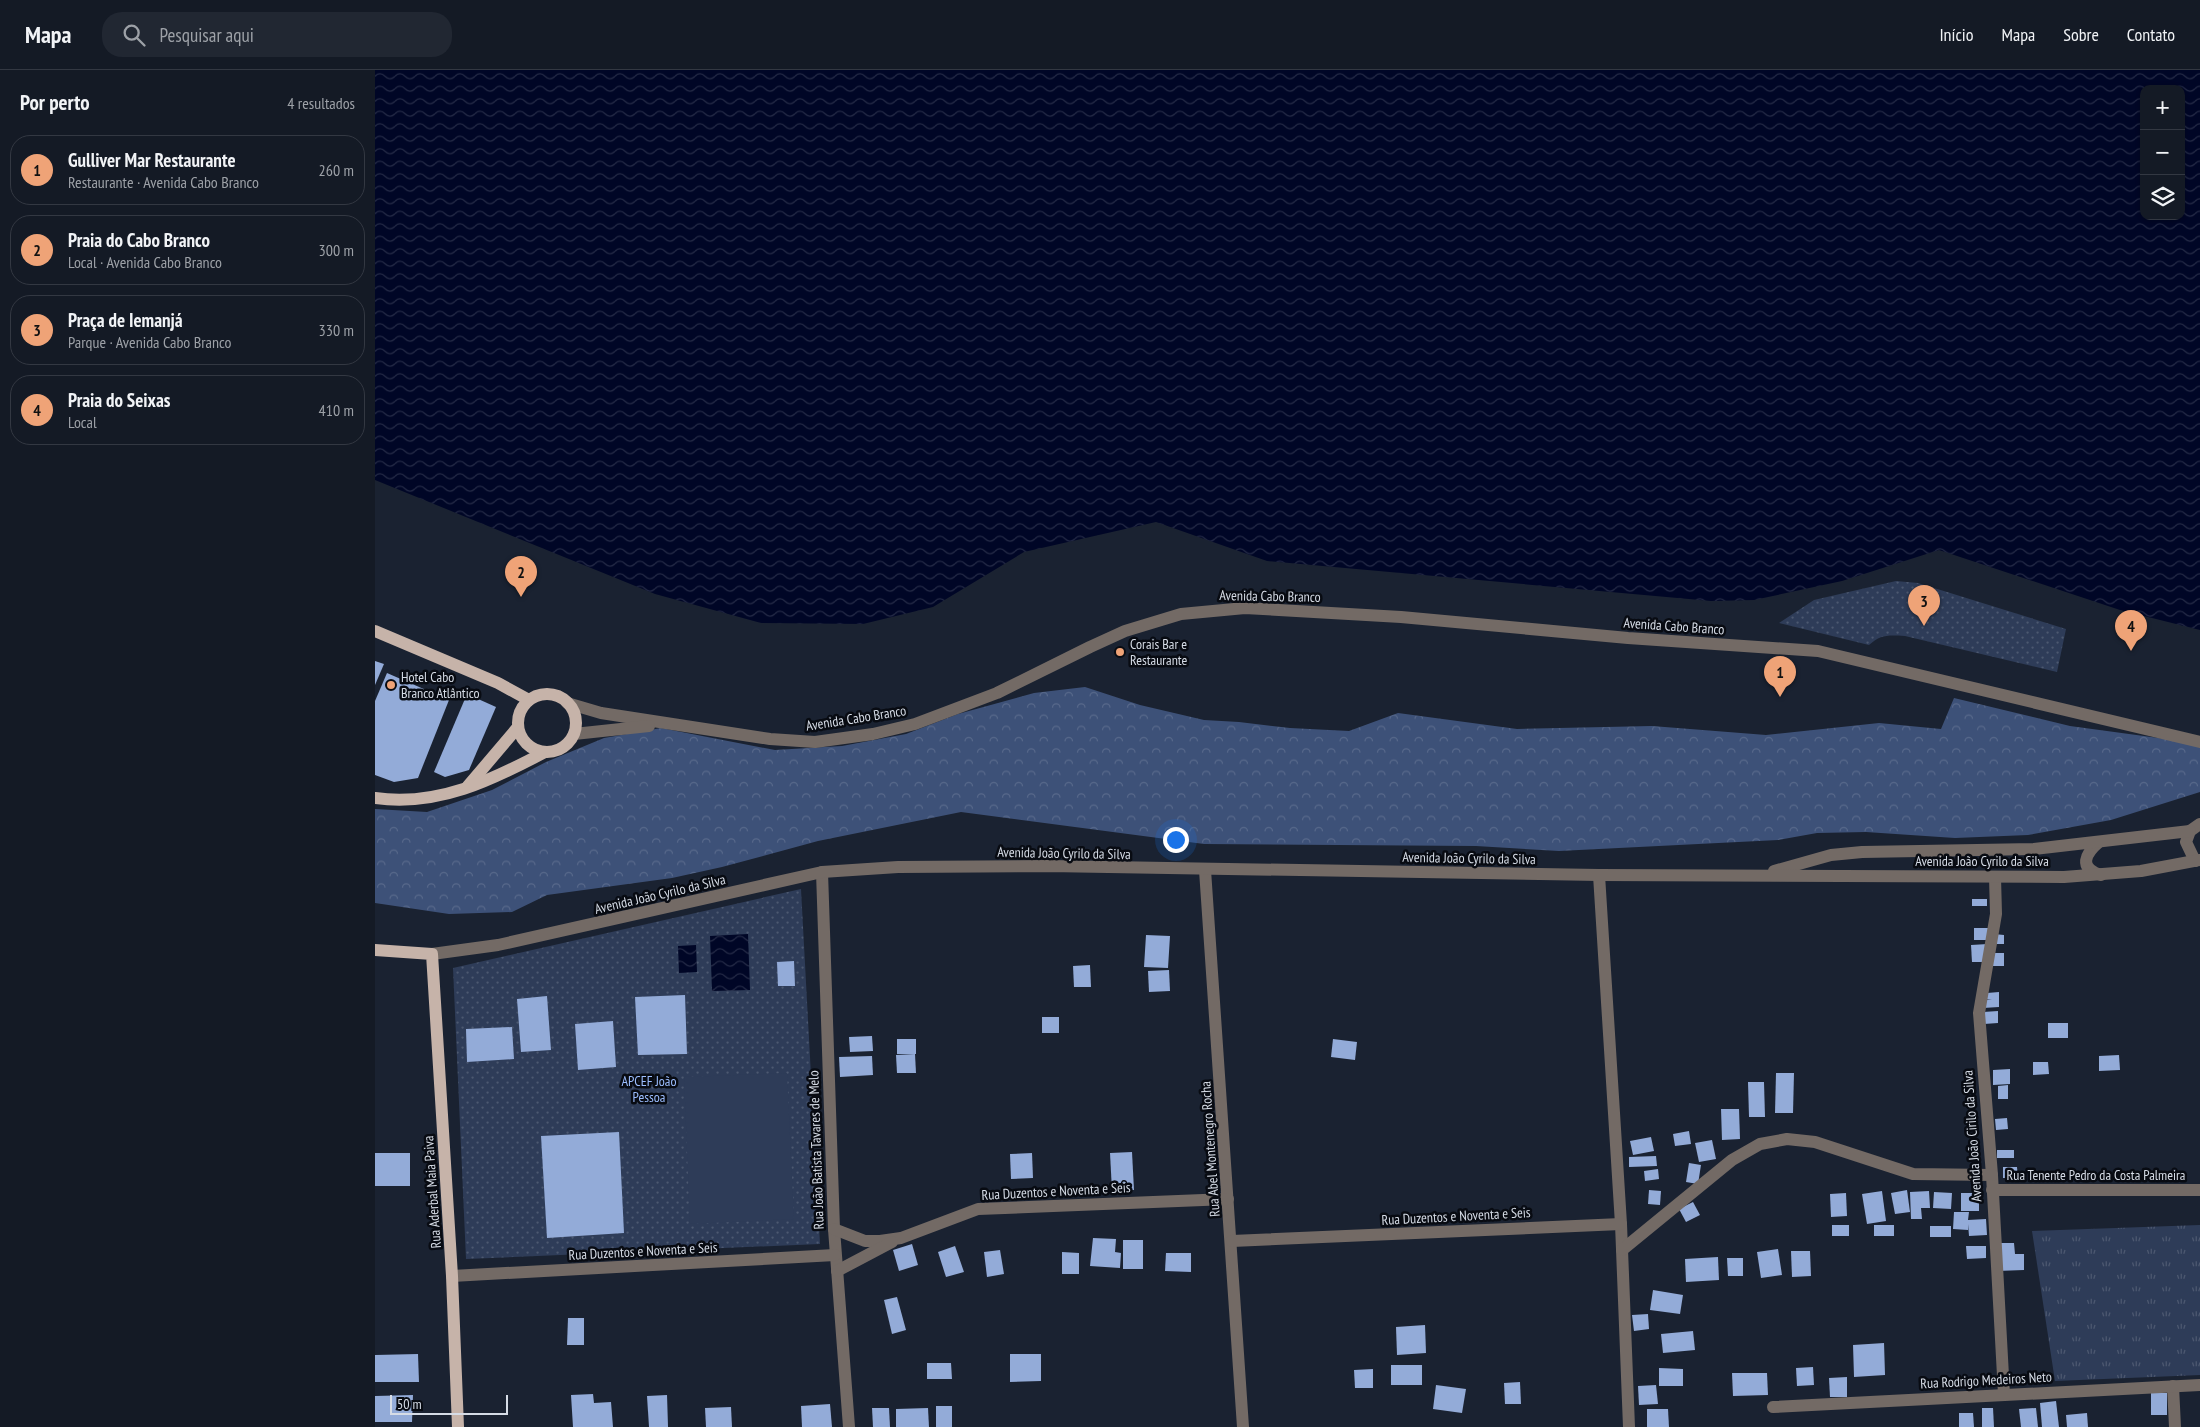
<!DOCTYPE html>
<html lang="pt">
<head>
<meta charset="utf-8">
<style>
	:root { --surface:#141a25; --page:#212732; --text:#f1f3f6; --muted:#9da1a7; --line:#333842; --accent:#efa377 }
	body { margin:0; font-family:"PT Sans Narrow",sans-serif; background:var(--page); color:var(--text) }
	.controls { position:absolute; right:15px; top:15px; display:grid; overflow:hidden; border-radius:10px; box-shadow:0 1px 4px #0004 }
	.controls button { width:45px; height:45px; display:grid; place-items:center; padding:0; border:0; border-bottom:1px solid var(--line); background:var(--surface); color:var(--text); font:25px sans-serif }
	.scale { position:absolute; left:15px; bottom:12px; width:118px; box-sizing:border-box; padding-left:5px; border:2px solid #d6dce6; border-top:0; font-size:14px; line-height:18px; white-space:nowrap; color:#d6dce6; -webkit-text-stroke:4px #080b12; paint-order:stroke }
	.you { position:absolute; left:800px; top:769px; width:18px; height:18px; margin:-12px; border:4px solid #fff; border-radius:50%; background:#1a73e8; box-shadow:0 0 0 8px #1a73e833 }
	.badge { display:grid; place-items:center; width:32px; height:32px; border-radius:50%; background:var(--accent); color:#111; font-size:16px; font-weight:700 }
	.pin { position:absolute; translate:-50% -41px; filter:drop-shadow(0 1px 2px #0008) }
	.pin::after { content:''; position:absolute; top:26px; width:18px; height:15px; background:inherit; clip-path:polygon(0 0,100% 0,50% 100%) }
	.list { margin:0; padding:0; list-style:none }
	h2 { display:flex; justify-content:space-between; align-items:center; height:65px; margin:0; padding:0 20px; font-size:21px }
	h2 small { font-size:16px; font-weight:400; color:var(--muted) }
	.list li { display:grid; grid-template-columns:32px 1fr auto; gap:15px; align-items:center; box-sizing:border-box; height:70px; margin:0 10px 10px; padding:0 10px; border:1px solid var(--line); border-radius:20px }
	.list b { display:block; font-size:19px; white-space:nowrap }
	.list p { margin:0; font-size:16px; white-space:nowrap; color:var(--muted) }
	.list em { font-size:16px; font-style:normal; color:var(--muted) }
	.icon { flex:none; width:28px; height:28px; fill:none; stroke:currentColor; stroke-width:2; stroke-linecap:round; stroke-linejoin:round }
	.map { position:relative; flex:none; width:1825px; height:1357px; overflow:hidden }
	header { display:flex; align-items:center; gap:30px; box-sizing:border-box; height:70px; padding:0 25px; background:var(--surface); border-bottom:1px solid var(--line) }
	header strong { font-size:24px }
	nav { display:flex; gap:28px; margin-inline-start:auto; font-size:18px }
	.search { width:350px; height:45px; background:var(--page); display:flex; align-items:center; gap:12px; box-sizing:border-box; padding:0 18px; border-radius:20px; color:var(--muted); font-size:19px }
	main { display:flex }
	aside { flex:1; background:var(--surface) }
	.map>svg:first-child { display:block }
	.grass { fill:url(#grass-tufts) }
	.forest { fill:url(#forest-crowns) }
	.park { fill:url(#park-dots) }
	.garden { fill:#2e3c58 }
	.water { fill:url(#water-waves); fill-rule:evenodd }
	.building { fill:#93abd8 }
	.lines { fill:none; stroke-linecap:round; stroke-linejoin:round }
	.minor { stroke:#736a65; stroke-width:12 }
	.major { stroke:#c6b3a9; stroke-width:12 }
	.poi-dot { fill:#efa377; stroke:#080b12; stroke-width:2 }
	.labels { text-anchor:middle; stroke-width:5; stroke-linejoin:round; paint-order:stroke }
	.street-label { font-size:14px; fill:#d6dce6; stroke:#080b12 }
	.poi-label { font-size:14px; fill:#d6dce6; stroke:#080b12; text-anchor:start }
	.park-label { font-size:14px; fill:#9cbeff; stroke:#080b12 }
</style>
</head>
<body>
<header>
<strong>Mapa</strong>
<div class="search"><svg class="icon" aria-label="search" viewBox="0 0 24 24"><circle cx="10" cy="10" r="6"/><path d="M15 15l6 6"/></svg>Pesquisar aqui</div>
<nav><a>Início</a><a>Mapa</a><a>Sobre</a><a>Contato</a></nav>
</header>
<main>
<aside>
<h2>Por perto<small>4 resultados</small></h2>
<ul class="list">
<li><span class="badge">1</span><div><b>Gulliver Mar Restaurante</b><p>Restaurante · Avenida Cabo Branco</p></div><em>260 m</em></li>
<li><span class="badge">2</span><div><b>Praia do Cabo Branco</b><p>Local · Avenida Cabo Branco</p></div><em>300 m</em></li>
<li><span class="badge">3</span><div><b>Praça de Iemanjá</b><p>Parque · Avenida Cabo Branco</p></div><em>330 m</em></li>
<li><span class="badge">4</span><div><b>Praia do Seixas</b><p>Local</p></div><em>410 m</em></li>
</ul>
</aside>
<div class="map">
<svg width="1825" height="1357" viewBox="0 0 1825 1357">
	<defs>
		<pattern id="grass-tufts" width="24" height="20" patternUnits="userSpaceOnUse" patternTransform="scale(1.25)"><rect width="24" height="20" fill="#2e3c58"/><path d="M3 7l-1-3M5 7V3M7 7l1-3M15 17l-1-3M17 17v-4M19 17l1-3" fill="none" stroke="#4c5870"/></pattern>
		<pattern id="forest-crowns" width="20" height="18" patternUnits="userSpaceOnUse" patternTransform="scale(1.25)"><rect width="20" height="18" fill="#3d5178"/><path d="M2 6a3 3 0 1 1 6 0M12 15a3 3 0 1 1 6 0" fill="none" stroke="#58698b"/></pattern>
		<pattern id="park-dots" width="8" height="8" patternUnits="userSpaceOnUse" patternTransform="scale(1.25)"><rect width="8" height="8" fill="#2e3c58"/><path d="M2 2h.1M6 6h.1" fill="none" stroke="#4c5870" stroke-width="1.8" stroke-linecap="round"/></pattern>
		<pattern id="water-waves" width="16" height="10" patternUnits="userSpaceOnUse" patternTransform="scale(1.25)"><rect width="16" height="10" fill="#000626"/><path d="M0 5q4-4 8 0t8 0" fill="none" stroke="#242a46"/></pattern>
	</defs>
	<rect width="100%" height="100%" fill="#1a2231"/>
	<path class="grass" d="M1825 1155V1305L1680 1311 1657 1161Z"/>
	<path class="forest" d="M710 617 765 635 829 650 864 652 915 658 974 661 1023 643 1142 659 1277 656 1391 665 1504 653 1566 659 1579 628 1695 656 1813 672 1825 677V722L1736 750 1653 765 1580 768 1491 762 1442 763 1403 770 1184 781 1101 776 829 774 586 742 443 771 347 797 297 808 172 825 137 842 74 844 0 833V739L52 742 117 720 171 692 229 668 286 658 400 680 467 676 531 664 583 644 659 623Z"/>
	<g class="park">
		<path d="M1521 511 1543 513 1691 559 1682 602 1530 566C1514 565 1506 564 1494 575L1404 553 1439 530Z"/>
		<path d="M426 819 445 1174 91 1189 78 898Z"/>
	</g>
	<path class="garden" d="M412 1003 419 1149 315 1154 309 1007Z"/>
	<g class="water">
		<path d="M0 0H1825V560L1745 540 1564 480 1467 511 1379 530 1336 531 892 491 781 452 649 482 558 537 488 554 386 553 280 524 0 410ZM1769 19H1806V146H1769Z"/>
		<path d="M373 864 375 920 337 921 335 866Z"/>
		<path d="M321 875 322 902 304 903 303 876Z"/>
	</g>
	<g class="building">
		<path d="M0 591 9 594 0 615Z"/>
		<path d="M12 603 74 630 43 708 19 712 0 705V631Z"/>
		<path d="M92 624 121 637 94 700 70 707 59 702Z"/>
		<rect x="1597" y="829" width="15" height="7"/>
		<rect x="1599" y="858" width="17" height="12"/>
		<path d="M1619 864 1629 865V874H1618Z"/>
		<path d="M771 865 795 866 793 898 769 897Z"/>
		<path d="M1613 874V892H1597L1596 875Z"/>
		<path d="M1617 883H1629V896H1616Z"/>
		<path d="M419 891 420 916H403L402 892Z"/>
		<path d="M715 895 716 917H699L698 896Z"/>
		<path d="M794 900 795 921 774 922 773 901Z"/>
		<path d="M1624 922V937L1608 938V930L1617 929H1612V923Z"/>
		<path d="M310 925 312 984 263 985 260 927Z"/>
		<path d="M172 926 176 980 146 982 142 929Z"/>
		<path d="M1623 941V953L1609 954 1608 942Z"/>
		<rect x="667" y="947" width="17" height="16"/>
		<path d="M238 951 241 997 203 1000 200 954Z"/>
		<rect x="1673" y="953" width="20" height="15"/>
		<path d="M137 957 139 989 92 992 91 959Z"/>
		<path d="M497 966 498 981 475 982 474 967Z"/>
		<rect x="522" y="969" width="19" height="15"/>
		<path d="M958 969 982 972 980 990 956 987Z"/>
		<path d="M540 984 541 1003H522L521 985Z"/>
		<path d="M1744 985 1745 1000 1724 1001V986Z"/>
		<path d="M497 986 498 1005 465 1007 464 987Z"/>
		<path d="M1658 992H1673L1674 1004 1658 1005Z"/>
		<path d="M1635 999V1014L1618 1015V1000Z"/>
		<path d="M1401 1003H1419L1418 1043H1400Z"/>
		<path d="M1373 1012H1389L1390 1047H1374Z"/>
		<path d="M1633 1015V1029H1623V1016Z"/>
		<path d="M1346 1039H1364L1365 1069 1347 1070Z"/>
		<path d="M1632 1048 1633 1059 1621 1060 1620 1049Z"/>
		<path d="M1314 1061 1316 1074 1300 1076 1298 1064Z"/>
		<path d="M244 1062 249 1163 172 1168 166 1066Z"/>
		<path d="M1276 1067 1279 1081 1258 1085 1255 1071Z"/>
		<path d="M1337 1070 1341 1089 1324 1092 1320 1073Z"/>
		<rect x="1622" y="1080" width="17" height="8"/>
		<path d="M757 1082 759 1120 737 1121 735 1083Z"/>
		<rect x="0" y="1083" width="35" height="33"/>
		<path d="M657 1083 658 1108 636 1109 635 1084Z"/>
		<path d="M1281 1086 1282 1096 1254 1097V1087Z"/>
		<path d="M1314 1093 1326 1095 1323 1114 1311 1112Z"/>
		<path d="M1628 1097H1642L1643 1108H1628Z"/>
		<path d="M1283 1099 1284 1109 1270 1111 1269 1101Z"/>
		<path d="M1274 1120 1286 1121 1285 1135 1273 1134Z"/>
		<path d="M1532 1120 1535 1142 1520 1144 1516 1123Z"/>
		<path d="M1507 1121 1511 1151 1492 1154 1487 1124Z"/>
		<path d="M1554 1121 1555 1138H1546L1547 1149H1536L1535 1122Z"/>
		<path d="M1559 1122 1577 1123 1576 1139 1558 1138Z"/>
		<path d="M1471 1123 1472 1146 1456 1147 1455 1124Z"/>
		<rect x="1586" y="1123" width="18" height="18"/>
		<path d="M1318 1132 1325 1145 1311 1152 1304 1139Z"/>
		<path d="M1579 1142H1594L1593 1150 1611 1149 1612 1165 1594 1166 1593 1154V1160L1578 1159Z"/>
		<rect x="1457" y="1155" width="17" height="11"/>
		<rect x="1499" y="1155" width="20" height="11"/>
		<rect x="1555" y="1156" width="21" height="11"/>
		<path d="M718 1168 741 1169 740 1182 746 1183 745 1198 715 1196Z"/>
		<rect x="748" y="1170" width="20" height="29"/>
		<path d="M1621 1173H1639L1640 1184H1649V1200L1622 1201Z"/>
		<path d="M537 1174 543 1195 524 1201 518 1180Z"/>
		<path d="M580 1176 589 1202 571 1207 563 1182Z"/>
		<path d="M1591 1176H1611V1188L1592 1189Z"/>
		<path d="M1403 1179 1407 1205 1386 1208 1382 1182Z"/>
		<path d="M625 1180 629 1204 612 1207 609 1182Z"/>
		<path d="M1416 1181H1435L1436 1206 1417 1207Z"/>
		<path d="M687 1182 704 1183V1204H687Z"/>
		<path d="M791 1183H816V1202L790 1201Z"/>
		<path d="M1343 1187 1344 1210 1311 1212 1310 1189Z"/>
		<path d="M1352 1188H1368V1206H1353Z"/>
		<path d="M1278 1220 1308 1225 1305 1244 1275 1240Z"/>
		<path d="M522 1227 531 1260 517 1264 509 1230Z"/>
		<path d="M1273 1244 1274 1259 1259 1261 1257 1245Z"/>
		<path d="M193 1248H209V1275H192Z"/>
		<path d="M1050 1255 1051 1283 1022 1285 1021 1257Z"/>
		<path d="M1318 1261 1320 1280 1288 1283 1286 1264Z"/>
		<path d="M1509 1273 1510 1305 1479 1307 1478 1275Z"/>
		<path d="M43 1284 44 1312H0V1285Z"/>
		<path d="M635 1284H666V1311L635 1312Z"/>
		<path d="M552 1293H576L577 1309H552Z"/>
		<rect x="1016" y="1295" width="31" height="20"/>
		<path d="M1438 1297 1439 1315 1422 1316 1421 1298Z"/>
		<path d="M1284 1298 1308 1299V1316H1284Z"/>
		<path d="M998 1299V1318H980L979 1300Z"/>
		<path d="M1357 1303H1392L1393 1325 1358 1326Z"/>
		<path d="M1472 1307V1327H1455L1454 1308Z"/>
		<path d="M1145 1312 1146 1334H1130L1129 1313Z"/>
		<path d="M1061 1315 1091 1319 1087 1343 1058 1339Z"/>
		<path d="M1281 1315 1283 1334 1264 1335 1263 1316Z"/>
		<rect x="1776" y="1323" width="16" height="22"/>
		<path d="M218 1324 219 1333 236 1332 238 1357H198L196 1325Z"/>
		<path d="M38 1325 37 1352H0V1326Z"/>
		<path d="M292 1325 293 1357H274L272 1326Z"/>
		<path d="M1681 1331 1684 1357H1667L1665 1333Z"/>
		<path d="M455 1334 457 1357H427L426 1336Z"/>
		<rect x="561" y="1336" width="16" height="21"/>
		<path d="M356 1337 357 1357H331L330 1338Z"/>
		<path d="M497 1338H514L515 1357H498Z"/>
		<path d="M553 1338 554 1357H521V1339Z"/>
		<path d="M1607 1338H1618L1619 1357H1607Z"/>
		<path d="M1661 1338 1663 1357H1646L1644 1339Z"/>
		<path d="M1272 1339H1293L1294 1357H1272Z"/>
		<path d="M1584 1343H1598L1599 1357H1584Z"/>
		<path d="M1712 1343 1713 1357H1692L1691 1345Z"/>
	</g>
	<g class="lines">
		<g class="minor">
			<path d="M192 633 226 643 395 669 440 672 498 664 540 654 622 623 715 577 750 561 806 544 870 538 1026 547 1253 568 1443 581 1825 672"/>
			<path d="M199 664 274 656"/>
			<path d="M1724 772C1710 784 1703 798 1726 805"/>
			<path d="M1820 791 1811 772 1815 761 1825 754"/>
			<path d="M830 800 868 1357"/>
			<path d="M1399 801 1456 785 1487 782 1659 779 1815 761"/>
			<path d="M447 802 459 1159 474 1357"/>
			<path d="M1224 805 1246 1154 1254 1357"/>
			<path d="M1620 807 1621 844 1604 943 1617 1105 1629 1324"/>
			<path d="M57 884 123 875 447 802 523 797 674 796 1224 805 1689 807 1766 801 1825 790"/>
			<path d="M1617 1120H1825"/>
			<path d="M459 1159 490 1171H505L526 1168 603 1139 853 1129"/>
			<path d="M857 1171 1246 1154"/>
			<path d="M1247 1180 1357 1090 1385 1074 1412 1069 1440 1072 1538 1104 1617 1105"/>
			<path d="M462 1201 517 1172"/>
			<path d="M77 1206 460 1185"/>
			<path d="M1798 1316 1800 1357"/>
			<path d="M1398 1337 1825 1315"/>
		</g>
		<g class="major">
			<path d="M0 561 123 613 154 630"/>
			<circle cx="172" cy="653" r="29"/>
			<path d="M93 716 143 657"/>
			<path d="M0 728C63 737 117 710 170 682"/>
			<path d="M0 880 57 884 77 1206 83 1357"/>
		</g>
	</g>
	<g class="poi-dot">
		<circle cx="745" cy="582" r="5"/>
		<circle cx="16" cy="615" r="5"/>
	</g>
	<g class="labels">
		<g class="street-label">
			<text transform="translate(895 526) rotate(1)" y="5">Avenida Cabo Branco</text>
			<text transform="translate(1299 556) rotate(4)" y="5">Avenida Cabo Branco</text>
			<text transform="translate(481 648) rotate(-9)" y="5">Avenida Cabo Branco</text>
			<text transform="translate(689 783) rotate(1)" y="5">Avenida João Cyrilo da Silva</text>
			<text transform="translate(1094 788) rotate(1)" y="5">Avenida João Cyrilo da Silva</text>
			<text x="1607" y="796">Avenida João Cyrilo da Silva</text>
			<text transform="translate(285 824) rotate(-13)" y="5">Avenida João Cyrilo da Silva</text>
			<text transform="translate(1597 1066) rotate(-94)" y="5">Avenida João Cirilo da Silva</text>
			<text transform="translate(835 1079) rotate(-94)" y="5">Rua Abel Montenegro Rocha</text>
			<text transform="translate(441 1080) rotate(-92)" y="5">Rua João Batista Tavares de Melo</text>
			<text x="1721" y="1110">Rua Tenente Pedro da Costa Palmeira</text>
			<text transform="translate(681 1121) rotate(-3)" y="5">Rua Duzentos e Noventa e Seis</text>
			<text transform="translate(57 1122) rotate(-94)" y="5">Rua Aderbal Maia Paiva</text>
			<text transform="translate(1081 1146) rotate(-3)" y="5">Rua Duzentos e Noventa e Seis</text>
			<text transform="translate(268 1181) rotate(-3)" y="5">Rua Duzentos e Noventa e Seis</text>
			<text transform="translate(1611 1310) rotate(-3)" y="5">Rua Rodrigo Medeiros Neto</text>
		</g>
		<g class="poi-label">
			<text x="755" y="579">Corais Bar e<tspan x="755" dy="16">Restaurante</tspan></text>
			<text x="26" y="612">Hotel Cabo<tspan x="26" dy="16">Branco Atlântico</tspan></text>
		</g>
		<g class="park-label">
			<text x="274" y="1016">APCEF João<tspan x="274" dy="16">Pessoa</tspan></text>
		</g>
	</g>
</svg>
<div class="controls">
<button>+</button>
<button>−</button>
<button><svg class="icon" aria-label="layers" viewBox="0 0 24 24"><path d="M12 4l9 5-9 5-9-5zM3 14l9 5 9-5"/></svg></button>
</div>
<div class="scale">50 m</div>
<div class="you"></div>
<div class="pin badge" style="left:1405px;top:627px">1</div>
<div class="pin badge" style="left:146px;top:527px">2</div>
<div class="pin badge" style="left:1549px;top:556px">3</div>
<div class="pin badge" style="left:1756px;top:581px">4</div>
</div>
</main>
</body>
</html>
